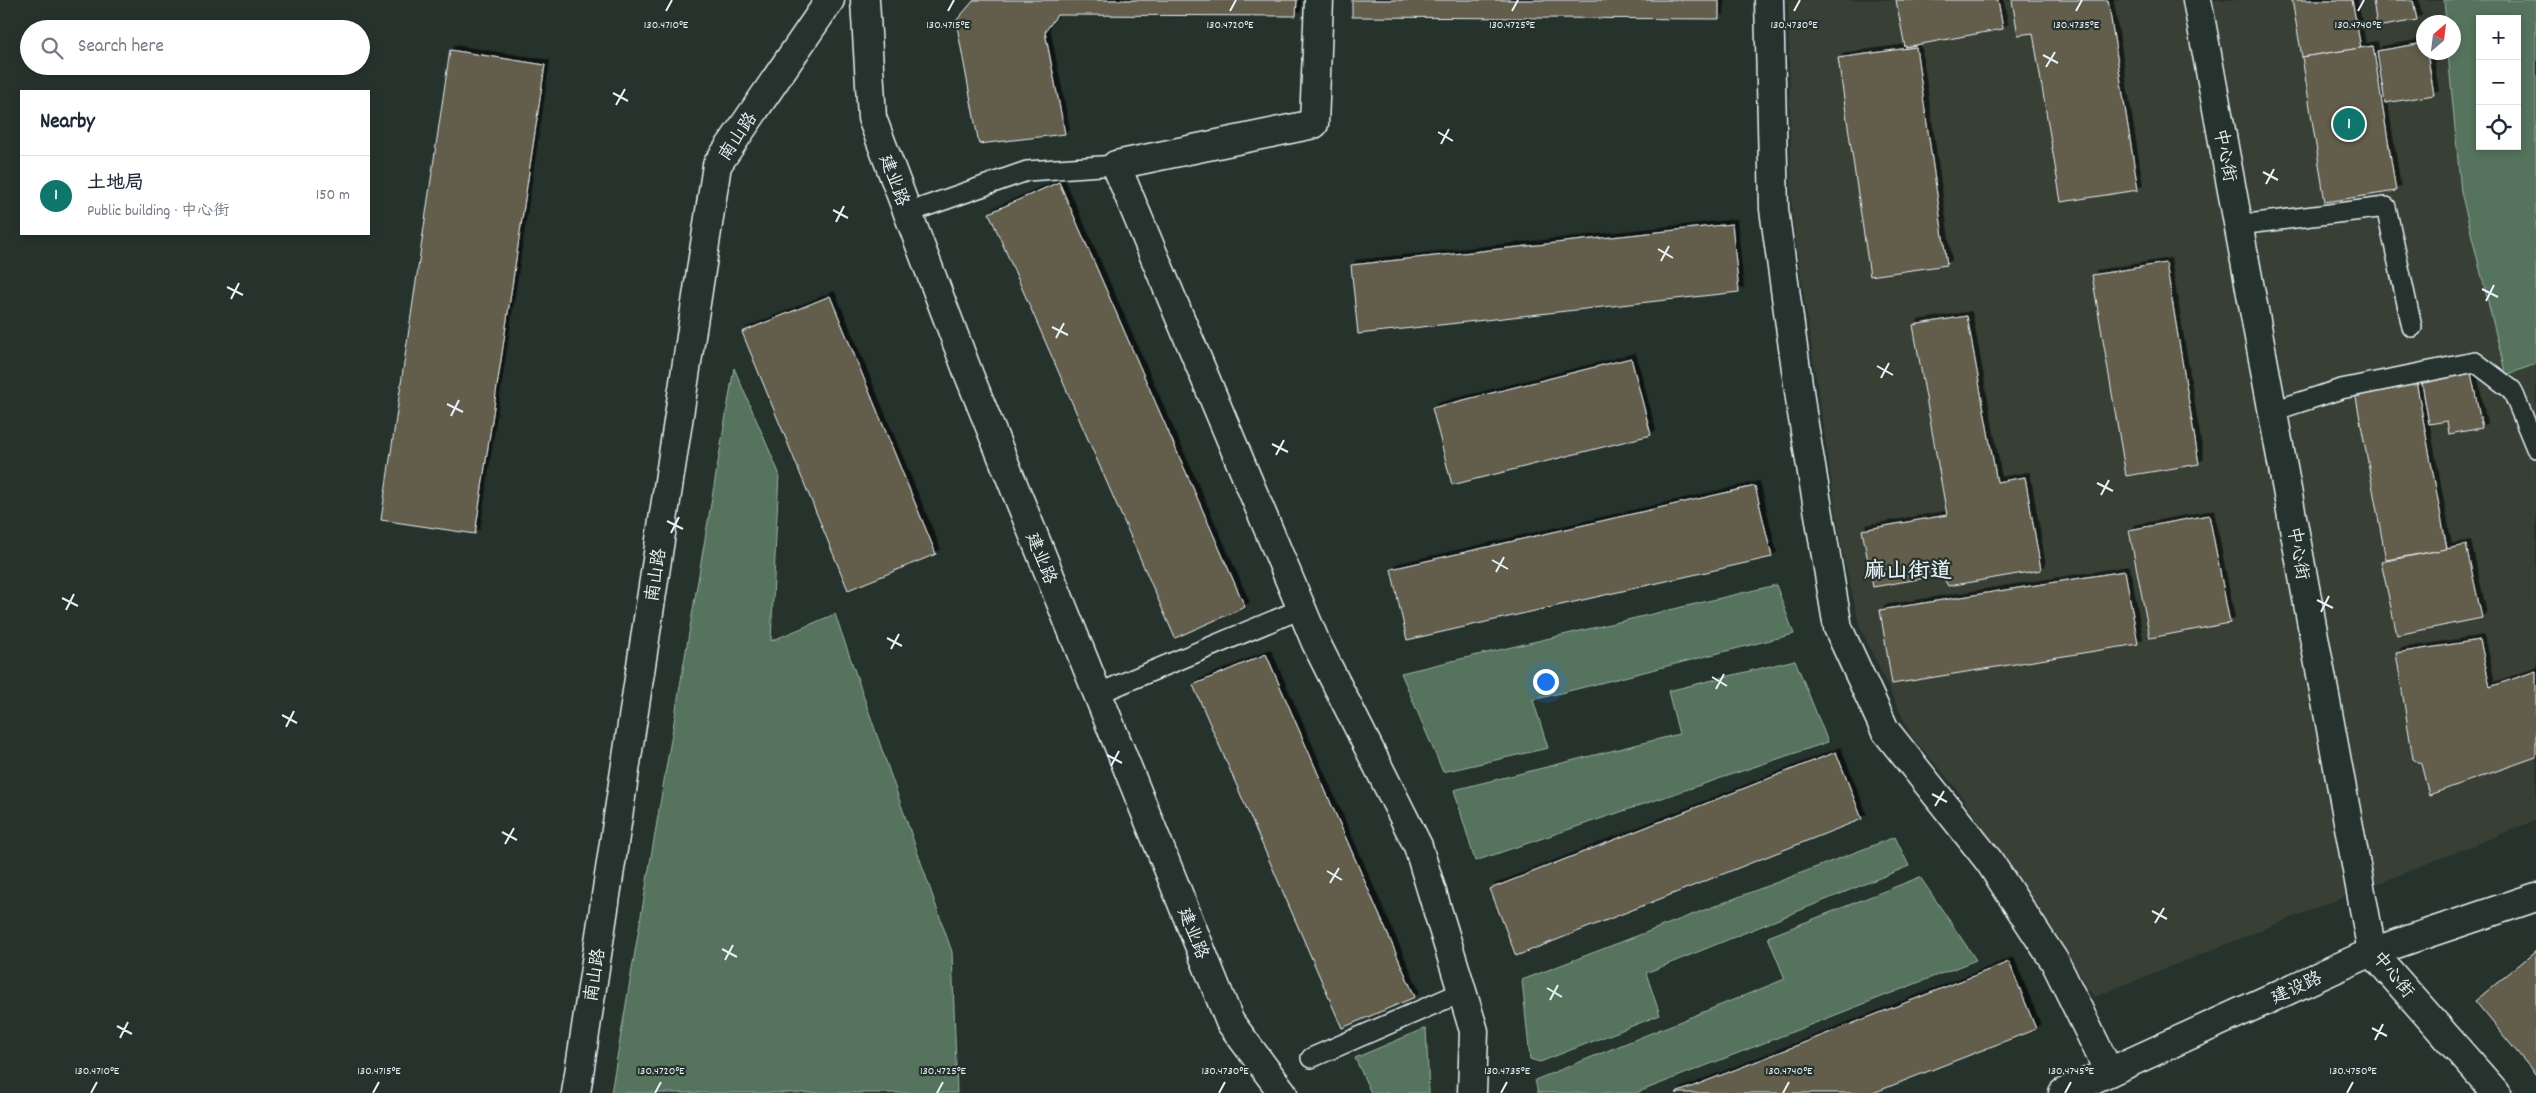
<!DOCTYPE html>
<html lang="en">
<head>
<meta charset="utf-8">
<style>
	:root { --surface:#fff; --page:#f2f2f3; --text:#1f2937; --muted:#747a83; --line:#e0e1e3; --accent:#0f766e }
	body { margin:0; font-family:Dekko,"LXGW WenKai TC",sans-serif; background:var(--page); color:var(--text) }
	.controls { position:absolute; right:15px; top:15px; display:grid; overflow:hidden; border-radius:0px; box-shadow:0 2px 8px #0003 }
	.controls button { width:45px; height:45px; display:grid; place-items:center; padding:0; border:0; border-bottom:1px solid var(--line); background:var(--surface); color:var(--text); font:25px sans-serif }
	.compass { position:absolute; left:2416px; top:15px; width:45px; height:45px; border-radius:50%; background:var(--surface); box-shadow:0 2px 8px #0003; rotate:28deg }
	.you { position:absolute; left:1545px; top:681px; width:18px; height:18px; margin:-12px; border:4px solid #fff; border-radius:50%; background:#1a73e8; box-shadow:0 0 0 8px #1a73e833 }
	.badge { display:grid; place-items:center; width:32px; height:32px; border-radius:50%; background:var(--accent); color:#fff; font-size:16px; font-weight:700 }
	.pin { position:absolute; translate:-50% -50%; border:2px solid #fff; box-shadow:0 1px 5px #0006 }
	.list { margin:0; padding:0; list-style:none }
	h2 { display:flex; justify-content:space-between; align-items:center; height:65px; margin:0; padding:0 20px; font-size:21px }
	h2 small { font-size:16px; font-weight:400; color:var(--muted) }
	.list li { display:grid; grid-template-columns:32px 1fr auto; gap:15px; align-items:center; box-sizing:border-box; height:80px; padding:0 20px; border-top:1px solid var(--line) }
	.list b { display:block; font-size:19px; white-space:nowrap }
	.list p { margin:0; font-size:16px; white-space:nowrap; color:var(--muted) }
	.list em { font-size:16px; font-style:normal; color:var(--muted) }
	.icon { flex:none; width:28px; height:28px; fill:none; stroke:currentColor; stroke-width:2; stroke-linecap:round; stroke-linejoin:round }
	.map { position:relative; flex:none; width:2536px; height:1093px; overflow:hidden }
	.search { position:absolute; background:var(--surface); box-shadow:0 2px 8px #0003; left:20px; top:20px; width:350px; height:55px; display:flex; align-items:center; gap:12px; box-sizing:border-box; padding:0 18px; border-radius:28px; color:var(--muted); font-size:19px }
	.panel { position:absolute; background:var(--surface); box-shadow:0 2px 8px #0003; left:20px; top:90px; width:350px; height:145px; border-radius:0px }
	.map>svg:first-child { display:block }
	.built { fill:#384036; fill-rule:evenodd }
	.green { fill:#54735d; stroke:#9eb2aa; fill-rule:evenodd }
	.building { fill:#635d4b; stroke:#e8f1f8; filter:url(#shadow) }
	.lines { fill:none; stroke-linecap:round; stroke-linejoin:round }
	.lane-casing { stroke:#e8f1f8; stroke-width:22 }
	.street-casing { stroke:#e8f1f8; stroke-width:31 }
	.secondary-casing { stroke:#e8f1f8; stroke-width:31 }
	.lane { stroke:#26332d; stroke-width:19 }
	.street { stroke:#26332d; stroke-width:28 }
	.secondary { stroke:#26332d; stroke-width:28 }
	.ticks { fill:none; stroke:#e8f1f8; stroke-width:2 }
	.labels { text-anchor:middle; stroke-width:4.5; stroke-linejoin:round; paint-order:stroke }
	.street-label { font-size:18px; fill:#e8f1f8; stroke:#26332d }
	.district-label { font-size:22px; font-weight:bold; fill:#e8f1f8; stroke:#26332d }
	.ticks-label { font-size:12px; text-anchor:middle; fill:#e8f1f8; stroke:#26332d; stroke-width:4.5; stroke-linejoin:round; paint-order:stroke }
</style>
</head>
<body>
<div class="map">
<svg width="2536" height="1093" viewBox="0 0 2536 1093">
	<defs>
		<filter id="shadow"><feDropShadow dx="4.5" dy="-4.5" stdDeviation="0" flood-color="#0009"/></filter>
	</defs>
	<rect width="100%" height="100%" fill="#26332d"/>
	<filter id="ink" filterUnits="userSpaceOnUse"><feTurbulence type="fractalNoise" baseFrequency=".02" numOctaves="2"/><feDisplacementMap in="SourceGraphic" scale="10" xChannelSelector="R" yChannelSelector="G"/><feConvolveMatrix kernelMatrix="1 2 1 2 8 2 1 2 1" color-interpolation-filters="sRGB"/></filter>
	<g filter="url(#ink)">
		<path class="built" d="M1788 0H2536V820L2094 997 1956 788 1912 737 1860 627 1841 545 1792 215ZM2480 19H2517V146H2480ZM2424 22H2454V52H2424Z"/>
		<g class="green">
			<path d="M2444 0H2536V364L2506 375 2461 192 2448 53 2454 52V22H2446ZM2480 19H2517V146H2480Z"/>
			<path d="M734 368 779 473 771 641 835 614 952 952 957 1093H611Z"/>
			<path d="M1776 585 1794 634 1533 700 1548 748 1443 772 1401 673Z"/>
			<path d="M1795 660 1828 742 1475 861 1454 790 1679 734 1668 691Z"/>
			<path d="M1895 837 1909 866 1646 973 1660 1015 1540 1062 1530 1059 1522 980Z"/>
			<path d="M1920 877 1976 960 1636 1093H1538L1535 1080 1785 979 1768 937Z"/>
			<path d="M1426 1028 1429 1093H1371L1355 1058Z"/>
		</g>
		<g class="building">
			<path d="M974 0H1297L1296 16 1057 15 1045 32 1065 134 979 144 956 21Z"/>
			<path d="M1352 0H1719V19L1352 17Z"/>
			<path d="M1896 0H1998L2003 29 1905 47Z"/>
			<path d="M2012 0H2108L2138 190 2061 202 2033 33 2018 35Z"/>
			<path d="M2292 0H2352L2361 48 2302 57Z"/>
			<path d="M2373 0H2413L2417 20 2377 27Z"/>
			<path d="M2424 43V52H2427L2434 95 2385 103 2377 51Z"/>
			<path d="M2373 46 2396 191 2325 202 2302 57Z"/>
			<path d="M1916 47 1947 265 1870 276 1838 58Z"/>
			<path d="M450 50 545 65 475 534 381 520Z"/>
			<path d="M1059 182 1245 607 1175 638 989 213Z"/>
			<path d="M1732 224 1739 292 1358 334 1351 265Z"/>
			<path d="M2166 263 2199 464 2126 476 2092 275Z"/>
			<path d="M830 296 936 554 848 590 742 332Z"/>
			<path d="M1967 316 1997 482 2025 477 2041 570 1948 586 1942 575 1873 587 1862 530 1947 515 1913 325Z"/>
			<path d="M1631 358 1651 435 1452 485 1432 408Z"/>
			<path d="M2471 373 2482 428 2449 434 2447 421 2429 424 2422 383Z"/>
			<path d="M2416 381 2447 549 2386 560 2355 392Z"/>
			<path d="M1755 486 1772 557 1407 640 1391 569Z"/>
			<path d="M2209 515 2230 623 2150 638 2129 530Z"/>
			<path d="M2466 545 2482 618 2397 635 2381 562Z"/>
			<path d="M2125 571 2138 644 1892 684 1880 610Z"/>
			<path d="M2480 640 2490 687 2536 671V757L2429 795 2421 764 2413 759 2396 653Z"/>
			<path d="M1266 654 1415 997 1342 1028 1193 685Z"/>
			<path d="M1836 752 1862 819 1516 956 1490 889Z"/>
			<path d="M2536 951V1075L2475 1001Z"/>
			<path d="M2009 962 2036 1029 1873 1093H1676Z"/>
		</g>
		<g class="lines">
			<defs>
				<g id="lane">
					<path d="M907 213 1027 171 1116 165"/>
					<path d="M2239 225 2386 207 2412 327"/>
					<path d="M2273 411 2341 389 2475 362 2512 390 2536 448"/>
					<path d="M1097 694 1301 609"/>
					<path d="M1311 1058 1462 992"/>
				</g>
				<g id="street">
					<path d="M1319 0 1314 124 1116 165 1316 643 1418 846 1474 1031 1472 1093"/>
					<path d="M1769 0 1774 209 1802 413 1838 628 1885 730 1989 861 2055 962 2109 1072"/>
					<path d="M576 1093 717 165 830 0"/>
				</g>
				<g id="secondary">
					<path d="M865 0 872 118 969 375 1230 1022 1283 1093"/>
					<path d="M2197 0 2372 952 2496 1093"/>
					<path d="M2063 1093 2372 952 2536 897"/>
				</g>
			</defs>
			<use href="#lane" class="lane-casing"/>
			<use href="#street" class="street-casing"/>
			<use href="#secondary" class="secondary-casing"/>
			<use href="#lane" class="lane"/>
			<use href="#street" class="street"/>
			<use href="#secondary" class="secondary"/>
		</g>
	</g>
	<path class="ticks" d="M666 11 672 0M948 11 954 0M1230 11 1236 0M1512 11 1518 0M1794 11 1800 0M2076 11 2082 0M2358 11 2364 0M2043 55 2058 63M2046 67 2055 52M613 93 628 101M616 105 625 89M1438 132 1453 141M1441 144 1449 129M2263 172 2278 180M2266 184 2274 169M833 210 848 218M836 222 844 206M1658 249 1673 258M1661 261 1669 246M227 287 243 295M2482 289 2498 297M231 299 239 283M2486 301 2494 285M1052 327 1068 335M1056 338 1064 323M1877 366 1893 375M1881 378 1889 363M447 404 463 412M451 416 459 400M1272 444 1288 452M1276 455 1284 440M2097 483 2113 491M2101 495 2109 480M667 521 683 529M671 533 679 517M1492 560 1508 569M1496 572 1504 557M62 598 78 606M2317 600 2333 608M66 610 74 594M2321 612 2329 596M887 638 902 646M891 649 899 634M1712 677 1727 686M1716 689 1724 674M282 715 297 723M286 727 294 711M1107 755 1122 763M1111 766 1119 751M1932 794 1947 802M1935 806 1944 791M502 832 517 840M505 844 514 828M1327 871 1342 880M1330 883 1339 868M2152 911 2167 919M2155 923 2164 908M722 949 737 957M725 960 733 945M1547 988 1562 997M1550 1000 1558 985M117 1026 132 1034M2372 1028 2387 1036M120 1038 128 1022M2375 1040 2383 1024M91 1093 97 1082M373 1093 379 1082M655 1093 661 1082M937 1093 943 1082M1219 1093 1225 1082M1501 1093 1507 1082M1783 1093 1789 1082M2065 1093 2071 1082M2347 1093 2353 1082"/>
	<g class="labels">
		<g class="street-label">
			<text transform="translate(737 136) rotate(-56)" y="6">南山路</text>
			<text transform="translate(2226 155) rotate(79)" y="6">中心街</text>
			<text transform="translate(895 180) rotate(69)" y="6">建业路</text>
			<text transform="translate(2299 553) rotate(80)" y="6">中心街</text>
			<text transform="translate(1042 558) rotate(68)" y="6">建业路</text>
			<text transform="translate(655 575) rotate(-81)" y="6">南山路</text>
			<text transform="translate(1194 933) rotate(68)" y="6">建业路</text>
			<text transform="translate(2394 974) rotate(51)" y="6">中心街</text>
			<text transform="translate(594 975) rotate(-81)" y="6">南山路</text>
			<text transform="translate(2296 987) rotate(-25)" y="6">建设路</text>
		</g>
		<g class="district-label">
			<text x="1908" y="577">麻山街道</text>
		</g>
	</g>
	<g class="ticks-label">
		<text x="666" y="28">130.4710°E</text>
		<text x="948" y="28">130.4715°E</text>
		<text x="1230" y="28">130.4720°E</text>
		<text x="1512" y="28">130.4725°E</text>
		<text x="1794" y="28">130.4730°E</text>
		<text x="2076" y="28">130.4735°E</text>
		<text x="2358" y="28">130.4740°E</text>
		<text x="97" y="1074">130.4710°E</text>
		<text x="379" y="1074">130.4715°E</text>
		<text x="661" y="1074">130.4720°E</text>
		<text x="943" y="1074">130.4725°E</text>
		<text x="1225" y="1074">130.4730°E</text>
		<text x="1507" y="1074">130.4735°E</text>
		<text x="1789" y="1074">130.4740°E</text>
		<text x="2071" y="1074">130.4745°E</text>
		<text x="2353" y="1074">130.4750°E</text>
	</g>
</svg>
<div class="controls">
<button>+</button>
<button>−</button>
<button><svg class="icon" aria-label="locate" viewBox="0 0 24 24"><circle cx="12" cy="12" r="6"/><path d="M12 2v4M12 18v4M2 12h4M18 12h4"/></svg></button>
</div>
<svg class="compass" viewBox="-18 -18 36 36"><path d="M0-13l5 13h-10z" fill="#e53935"/><path d="M0 13l5-13h-10z" fill="#747a83"/></svg>
<div class="you"></div>
<div class="pin badge" style="left:2349px;top:124px">1</div>
<div class="search"><svg class="icon" aria-label="search" viewBox="0 0 24 24"><circle cx="10" cy="10" r="6"/><path d="M15 15l6 6"/></svg>Search here</div>
<section class="panel">
<h2>Nearby<small></small></h2>
<ul class="list">
<li><span class="badge">1</span><div><b>土地局</b><p>Public building · 中心街</p></div><em>150 m</em></li>
</ul>
</section>
</div>
</body>
</html>
